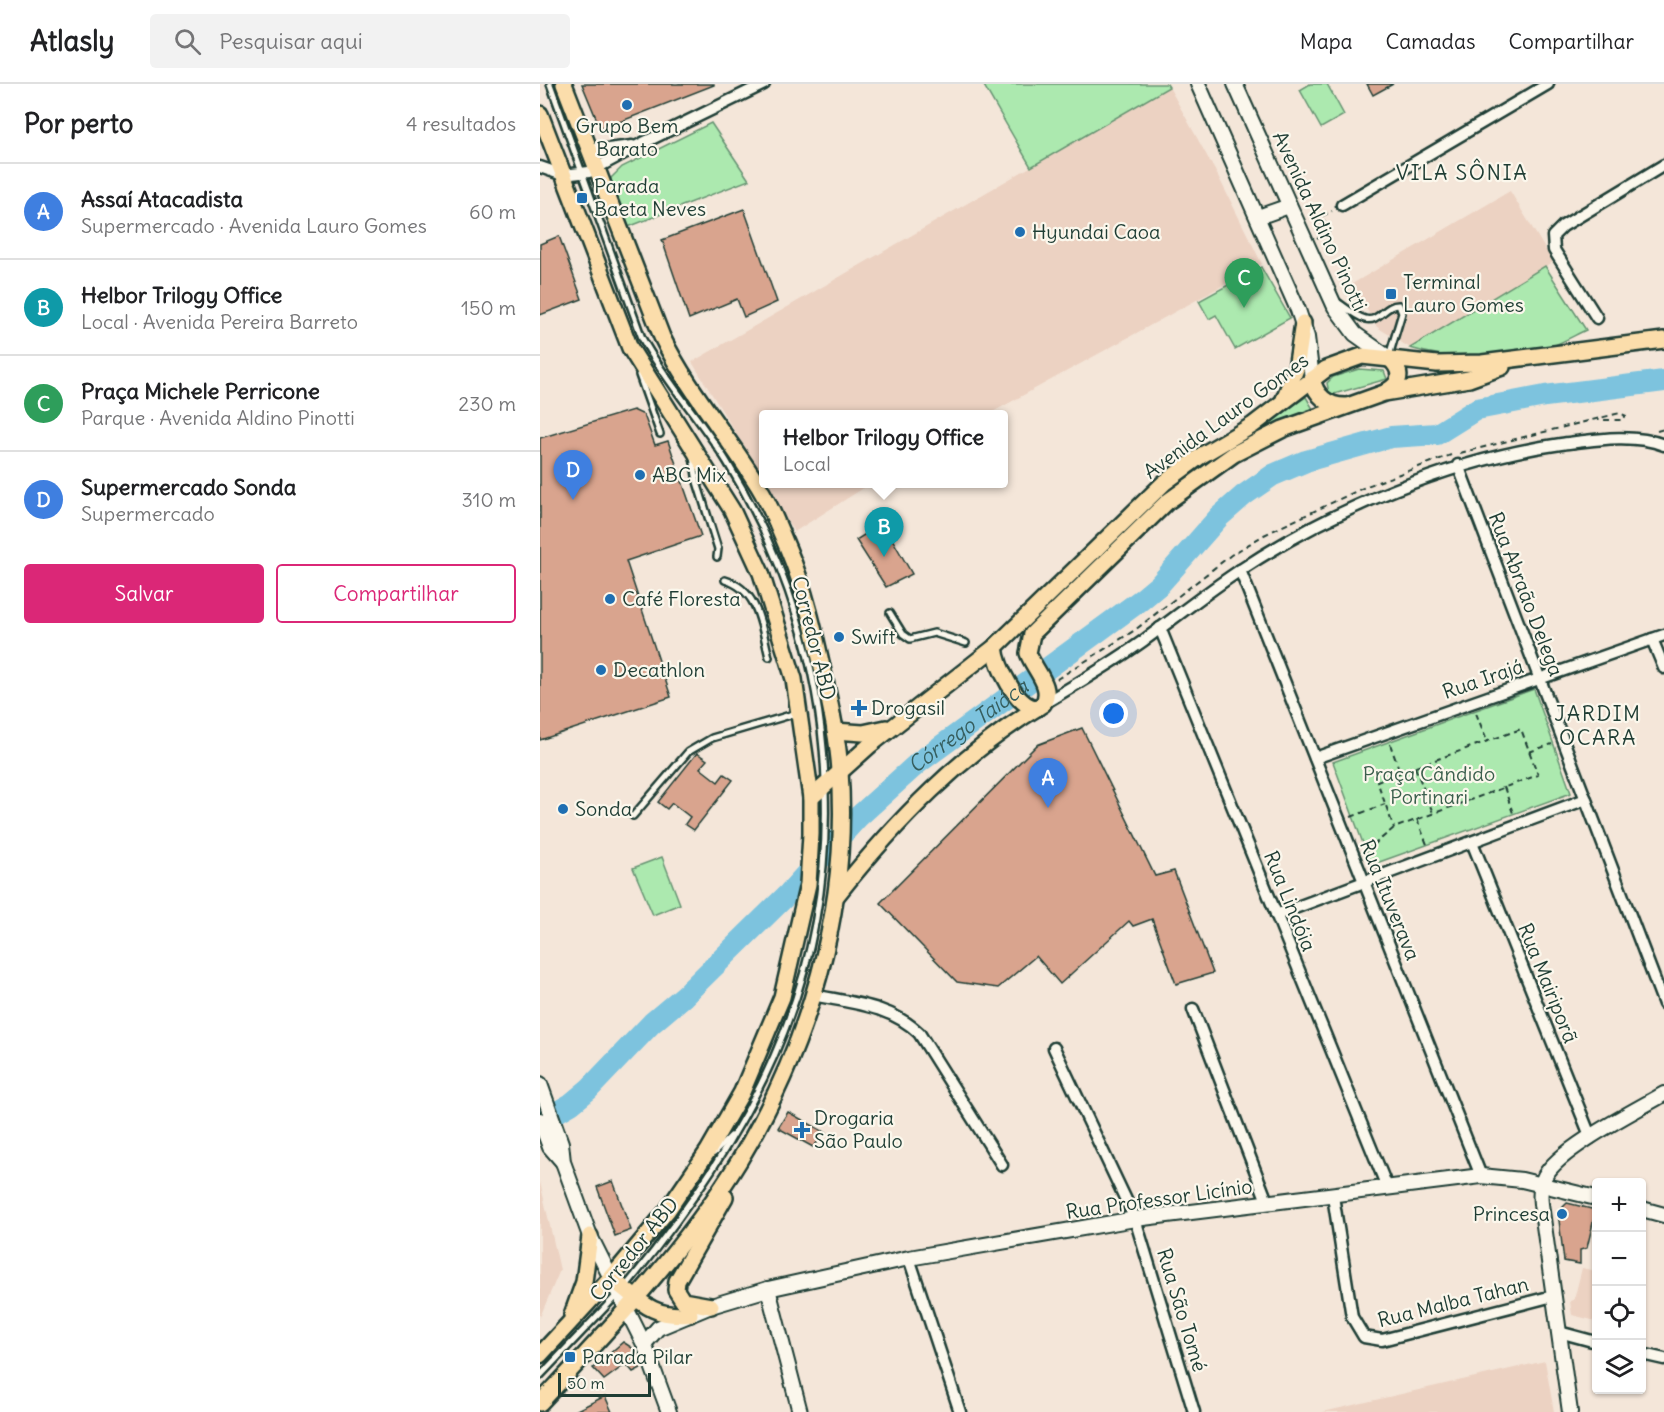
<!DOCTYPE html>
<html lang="pt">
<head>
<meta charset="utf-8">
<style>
	:root { --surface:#fff; --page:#f2f2f2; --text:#202124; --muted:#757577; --line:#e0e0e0; --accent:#db2777 }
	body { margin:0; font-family:Delius,sans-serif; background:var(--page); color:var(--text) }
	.controls { position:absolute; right:18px; bottom:18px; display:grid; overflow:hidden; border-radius:6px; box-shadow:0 2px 4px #0004 }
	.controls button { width:54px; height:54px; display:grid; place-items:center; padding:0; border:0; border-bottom:2px solid var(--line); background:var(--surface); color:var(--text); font:30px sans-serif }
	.scale { position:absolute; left:18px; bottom:15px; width:93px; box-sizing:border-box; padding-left:6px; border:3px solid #1f3d34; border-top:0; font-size:16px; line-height:21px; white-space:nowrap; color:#1f3d34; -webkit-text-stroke:4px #fbf7ec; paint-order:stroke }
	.you { position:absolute; left:574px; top:630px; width:21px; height:21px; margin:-15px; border:4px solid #fff; border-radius:50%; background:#1a73e8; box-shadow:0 0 0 9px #1a73e833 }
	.badge { display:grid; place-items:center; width:39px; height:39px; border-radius:50%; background:var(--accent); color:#fff; font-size:20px; font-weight:700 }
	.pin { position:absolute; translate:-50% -50px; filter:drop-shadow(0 2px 3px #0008) }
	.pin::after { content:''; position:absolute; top:32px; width:21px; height:18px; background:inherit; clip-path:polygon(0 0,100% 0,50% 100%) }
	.popup { position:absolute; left:219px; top:326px; width:249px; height:78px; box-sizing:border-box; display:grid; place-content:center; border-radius:6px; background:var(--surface); filter:drop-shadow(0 2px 4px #0005); font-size:20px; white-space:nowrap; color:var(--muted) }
	.popup b { font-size:22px; color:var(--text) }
	.popup::after { content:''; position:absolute; left:50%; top:100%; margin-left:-12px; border:12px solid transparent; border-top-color:var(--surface) }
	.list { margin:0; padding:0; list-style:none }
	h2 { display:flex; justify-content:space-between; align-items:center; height:78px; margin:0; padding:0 24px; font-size:26px }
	h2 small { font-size:20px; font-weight:400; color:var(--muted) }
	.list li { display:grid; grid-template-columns:39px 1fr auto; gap:18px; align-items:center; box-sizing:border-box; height:96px; padding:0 24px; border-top:2px solid var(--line) }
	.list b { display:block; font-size:22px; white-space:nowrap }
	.list p { margin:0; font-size:20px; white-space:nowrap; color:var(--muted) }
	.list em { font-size:20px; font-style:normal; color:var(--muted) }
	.actions { display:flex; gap:12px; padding:18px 24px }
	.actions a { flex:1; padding:14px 0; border:2px solid var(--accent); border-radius:6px; text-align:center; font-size:21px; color:var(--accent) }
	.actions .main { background:var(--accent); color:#fff }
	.icon { flex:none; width:33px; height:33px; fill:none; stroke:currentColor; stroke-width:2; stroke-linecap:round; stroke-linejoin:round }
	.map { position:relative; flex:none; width:1124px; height:1328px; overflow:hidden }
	header { display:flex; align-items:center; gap:36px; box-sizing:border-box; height:84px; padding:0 30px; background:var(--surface); border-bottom:2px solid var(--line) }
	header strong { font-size:28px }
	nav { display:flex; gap:33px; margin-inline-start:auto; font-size:21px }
	.search { width:420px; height:54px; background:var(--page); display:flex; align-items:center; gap:15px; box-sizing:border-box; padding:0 21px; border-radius:6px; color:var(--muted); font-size:22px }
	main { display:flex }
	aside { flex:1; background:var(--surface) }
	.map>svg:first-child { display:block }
	.built { fill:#ecd2c2 }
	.green { fill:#ace9af; stroke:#669372; stroke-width:1.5 }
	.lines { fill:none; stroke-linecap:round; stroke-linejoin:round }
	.river { stroke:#7dc3de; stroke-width:22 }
	.building { fill:#d9a48e; stroke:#1f3d34; stroke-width:1.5 }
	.lane-casing { stroke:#1f3d34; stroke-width:10 }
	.street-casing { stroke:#1f3d34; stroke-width:15 }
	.secondary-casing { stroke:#1f3d34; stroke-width:18 }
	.primary-casing { stroke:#1f3d34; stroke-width:20 }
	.path { stroke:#1f3d34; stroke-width:2; stroke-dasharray:6 4.5; stroke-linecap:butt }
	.lane { stroke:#fbf7ec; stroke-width:5 }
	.street { stroke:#fbf7ec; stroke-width:10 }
	.secondary { stroke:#fbf7ec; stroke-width:14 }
	.primary { stroke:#fbddab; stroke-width:15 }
	.poi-dot { fill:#1f6fb2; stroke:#fbf7ec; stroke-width:2 }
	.labels { text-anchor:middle; stroke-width:4.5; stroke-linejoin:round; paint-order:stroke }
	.poi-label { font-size:20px; fill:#1f3d34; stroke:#fbf7ec; text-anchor:start }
	.street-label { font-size:20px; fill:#1f3d34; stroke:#fbf7ec }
	.park-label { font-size:20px; fill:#3b5f4d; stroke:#fbf7ec }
	.neighbourhood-label { font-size:21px; letter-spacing:1.5px; fill:#1f3d34; stroke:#fbf7ec }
	.water-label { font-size:21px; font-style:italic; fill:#365e5e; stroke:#fbf7ec }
</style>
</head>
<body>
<header>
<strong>Atlasly</strong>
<div class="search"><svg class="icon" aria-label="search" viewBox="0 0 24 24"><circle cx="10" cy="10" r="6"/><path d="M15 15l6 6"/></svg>Pesquisar aqui</div>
<nav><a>Mapa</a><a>Camadas</a><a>Compartilhar</a></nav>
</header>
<main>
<aside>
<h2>Por perto<small>4 resultados</small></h2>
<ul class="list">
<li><span class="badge" style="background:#3f7fe0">A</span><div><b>Assaí Atacadista</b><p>Supermercado · Avenida Lauro Gomes</p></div><em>60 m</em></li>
<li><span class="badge" style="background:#0f9aa8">B</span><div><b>Helbor Trilogy Office</b><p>Local · Avenida Pereira Barreto</p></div><em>150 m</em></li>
<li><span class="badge" style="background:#2e9e5b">C</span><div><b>Praça Michele Perricone</b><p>Parque · Avenida Aldino Pinotti</p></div><em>230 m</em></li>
<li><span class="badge" style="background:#3f7fe0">D</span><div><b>Supermercado Sonda</b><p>Supermercado</p></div><em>310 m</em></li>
</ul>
<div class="actions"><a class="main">Salvar</a><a>Compartilhar</a></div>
</aside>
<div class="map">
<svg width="1124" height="1328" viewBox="0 0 1124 1328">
	<rect width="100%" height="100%" fill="#f4e6d9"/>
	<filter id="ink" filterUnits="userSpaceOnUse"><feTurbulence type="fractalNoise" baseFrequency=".0167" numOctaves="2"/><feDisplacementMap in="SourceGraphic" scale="12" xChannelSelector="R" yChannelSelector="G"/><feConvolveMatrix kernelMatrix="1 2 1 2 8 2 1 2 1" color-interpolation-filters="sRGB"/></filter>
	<g filter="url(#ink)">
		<g class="built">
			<path d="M629 3 678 92 722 180 449 330H224V395L152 278Z"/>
			<path d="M970 107 1013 178 870 264 837 243 812 200Z"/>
			<path d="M226 400H330L254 448Z"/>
			<path d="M0 1098 20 1186 0 1233Z"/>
			<path d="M1042 1184 1056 1187V1237L1032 1231 1030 1217 1034 1216Z"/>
			<path d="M1005 1277 1014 1328H783Z"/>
		</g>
		<g class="green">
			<path d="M443 0H627L629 3 491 83Z"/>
			<path d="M770 0H787L804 31 781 44 760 6Z"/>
			<path d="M171 39 209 96 88 143 72 106 71 94 82 83Z"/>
			<path d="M1005 182 1046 246C1029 254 1013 264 994 267 955 275 908 276 870 264Z"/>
			<path d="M721 183 750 234 695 265 676 231 669 235 659 217Z"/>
			<path d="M819 285 844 287 847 295 794 310 789 309 787 299 793 293Z"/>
			<path d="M766 313 773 325 712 350Z"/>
			<path d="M994 605 1031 709 831 781 793 678Z"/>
			<path d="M122 773 140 820 113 831 93 784Z"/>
		</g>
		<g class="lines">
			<path class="river" id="s1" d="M0 1038 31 1020 49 1005 112 939 144 912 249 809 318 733 378 679 601 516 619 501 679 433 704 411 733 391 766 377 851 353 897 350 937 325 1005 312 1124 297"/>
		</g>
		<g class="building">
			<path d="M42 0H174V1L64 44 59 41Z"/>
			<path d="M827 0H853L833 11Z"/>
			<path d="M204 125 237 218 204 233 197 215 149 235 122 156Z"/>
			<path d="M19 152 42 215 0 231V160Z"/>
			<path d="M93 326 104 331 115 361 128 357 161 452 86 477 131 613 0 656V354Z"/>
			<path d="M343 439 372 490 346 503 316 456Z"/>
			<path d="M542 644 615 792 634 787 673 889 636 900 612 835 593 842 589 837 520 900 496 872 458 904 417 898 340 819 497 661Z"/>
			<path d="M157 669 167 676 160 684 178 698 184 690 193 696 154 746 145 740 150 733 132 719 127 725 118 718Z"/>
			<path d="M248 1028 286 1049 273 1063 238 1044Z"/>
			<path d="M73 1097 91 1146 75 1152 57 1103Z"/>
			<path d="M1027 1119 1056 1126 1047 1164 1040 1166V1180L1024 1177 1018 1128Z"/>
			<path d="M83 1258 94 1265 103 1283 93 1288 86 1280 64 1296 53 1284Z"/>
			<path d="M65 1312 72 1328H33Z"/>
		</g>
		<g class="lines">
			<defs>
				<g id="lane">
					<path d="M10 0 102 254C126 298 160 335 187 378 245 473 281 585 285 696"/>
					<path d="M796 217C804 222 815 232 825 235 839 239 845 220 859 221L862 229 849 272"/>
					<path d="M99 291 120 350"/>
					<path d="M153 373 157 398 178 465 177 473"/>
					<path d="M185 496C219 506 221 542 229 573"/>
					<path d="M350 529 363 550 370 555 394 549 426 559"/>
					<path d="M93 732 148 668 172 654 257 629"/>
					<path d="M174 1069 191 1052"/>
					<path d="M86 1202C208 1054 292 903 285 706"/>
					<path d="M0 1292 77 1211"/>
				</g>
				<g id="street">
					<path d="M46 62 60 66 92 62"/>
					<path d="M0 83 23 91 49 88 101 60 224 0"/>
					<path d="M802 121 1008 0"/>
					<path d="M1057 234 1014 166 1013 152 1023 142 1124 81"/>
					<path d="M918 381 1124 920"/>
					<path d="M700 486 941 1092"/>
					<path d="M620 544 847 1103"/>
					<path d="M1112 555 1124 584"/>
					<path d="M503 620C537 600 571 580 603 557 636 533 668 507 702 485 793 425 913 375 1021 360 1054 356 1092 349 1124 361"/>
					<path d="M775 674 1124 551"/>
					<path d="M932 758 1051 1054"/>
					<path d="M736 831 1046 715"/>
					<path d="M273 911C311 919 350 921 379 949L462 1081"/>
					<path d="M653 925 728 1120"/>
					<path d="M514 964 595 1135 654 1328"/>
					<path d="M793 1112 812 1233 824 1253 842 1256 1013 1212"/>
					<path d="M369 1174 420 1328"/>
					<path d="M1019 1248 1056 1258"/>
					<path d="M1102 1270 1124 1275"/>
				</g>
				<g id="secondary">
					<path d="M658 0 758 226 767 253 772 295"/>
					<path d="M695 0 795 223 815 250 849 274"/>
					<path d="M718 133 749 122"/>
					<path d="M0 1000 21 1059 23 1078 50 1152 104 1260 129 1328"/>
					<path d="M0 1036 10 1063 23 1078"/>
					<path d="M1102 1125 1124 1131"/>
					<path d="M228 1205 260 1328"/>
					<path d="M104 1260 118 1244 171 1222 228 1205 369 1174 595 1135 941 1092 982 1096 1056 1114"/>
					<path d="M1030 1328 1001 1120C1000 1111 1000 1101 1005 1092 1019 1065 1095 1027 1124 1010"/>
				</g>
				<g id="primary">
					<path d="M0 30 90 264 192 426 221 489 254 595 271 714V750L268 800 242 913 202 1008 168 1067 127 1127 71 1194 0 1271"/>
					<path d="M772 295C776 312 788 322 805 322"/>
					<path d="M847 307C863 298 862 286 849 274"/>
					<path d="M744 315 756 285 763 239"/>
					<path d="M455 563C457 582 476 623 497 624"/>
					<path d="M295 647 323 649 346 644"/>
					<path d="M271 714 330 661 455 563 624 399 662 371 713 341 786 285 822 272 897 280 942 279 1124 256"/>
					<path d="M297 811C357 736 421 670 503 620 514 603 494 586 488 569L492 550 627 418 694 370 743 345 844 309 929 295 962 283"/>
					<path d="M71 1194C99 1216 113 1235 150 1230"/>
					<path d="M171 1222 143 1217 136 1206 137 1197 185 1113"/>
					<path d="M32 1231 44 1198 50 1152"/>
					<path d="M0 1319C71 1243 144 1167 199 1077 269 961 310 824 300 687 298 655 291 624 284 592 275 550 265 505 248 465 238 441 228 416 214 395 184 347 147 304 122 253L24 0"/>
				</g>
			</defs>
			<use href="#lane" class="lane-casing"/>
			<use href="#street" class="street-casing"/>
			<use href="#secondary" class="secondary-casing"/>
			<use href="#primary" class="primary-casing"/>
			<g class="path">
				<path d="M777 155 789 148 782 132 792 127"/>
				<path d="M1117 347 1124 345"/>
				<path d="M920 369 1080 329 1086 332 1081 336H1058"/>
				<path d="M517 595 595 546 691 471 724 451 827 402 911 371"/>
				<path d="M936 629 947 657"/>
				<path d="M850 660 860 688"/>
				<path d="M989 668 1012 660"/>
				<path d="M875 683 893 729"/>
				<path d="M964 703 974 732"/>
				<path d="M811 733 845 720"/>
				<path d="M877 735 888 763"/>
				<path d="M825 768 854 744 998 691 981 645 837 697 854 744"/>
			</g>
			<use href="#lane" class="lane"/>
			<use href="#street" class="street"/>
			<use href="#secondary" class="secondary"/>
			<use href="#primary" class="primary"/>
		</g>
	</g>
	<g class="poi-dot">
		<circle cx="87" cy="21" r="6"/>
		<rect x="36" y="108" width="12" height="12" rx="3"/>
		<circle cx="480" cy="148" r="6"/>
		<rect x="845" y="204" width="12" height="12" rx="3"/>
		<circle cx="100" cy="391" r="6"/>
		<circle cx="70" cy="515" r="6"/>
		<circle cx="299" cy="553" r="6"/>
		<circle cx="61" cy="586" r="6"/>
		<path d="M316 615h6v6h6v6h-6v6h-6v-6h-6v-6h6z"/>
		<circle cx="23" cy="725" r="6"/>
		<path d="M259 1037h6v6h6v6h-6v6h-6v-6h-6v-6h6z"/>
		<circle cx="1022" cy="1130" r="6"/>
		<rect x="24" y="1267" width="12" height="12" rx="3"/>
	</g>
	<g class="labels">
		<g class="poi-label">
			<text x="87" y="49" text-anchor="middle">Grupo Bem<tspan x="87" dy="23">Barato</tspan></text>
			<text x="54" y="109">Parada<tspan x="54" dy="23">Baeta Neves</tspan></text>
			<text x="492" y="155">Hyundai Caoa</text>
			<text x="863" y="205">Terminal<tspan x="863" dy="23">Lauro Gomes</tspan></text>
			<text x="112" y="398">ABC Mix</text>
			<text x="82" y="522">Café Floresta</text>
			<text x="311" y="560">Swift</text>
			<text x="73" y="593">Decathlon</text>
			<text x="331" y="631">Drogasil</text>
			<text x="35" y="732">Sonda</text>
			<text x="274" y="1041">Drogaria<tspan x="274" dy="23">São Paulo</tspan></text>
			<text x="1010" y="1137" text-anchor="end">Princesa</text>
			<text x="42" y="1280">Parada Pilar</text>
		</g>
		<g class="street-label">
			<text transform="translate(780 137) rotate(65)" y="7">Avenida Aldino Pinotti</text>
			<text transform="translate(686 332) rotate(-36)" y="7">Avenida Lauro Gomes</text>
			<text transform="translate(986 510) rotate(69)" y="7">Rua Abraão Delega</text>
			<text transform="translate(274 554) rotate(76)" y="7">Corredor ABD</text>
			<text transform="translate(943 595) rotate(-19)" y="7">Rua Irajá</text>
			<text transform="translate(850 816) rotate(68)" y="7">Rua Ituverava</text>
			<text transform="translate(750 817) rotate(68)" y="7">Rua Lindóia</text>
			<text transform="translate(1008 899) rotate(68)" y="7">Rua Mairiporã</text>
			<text transform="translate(619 1115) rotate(-8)" y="7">Rua Professor Licínio</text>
			<text transform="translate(94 1165) rotate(-51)" y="7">Corredor ABD</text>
			<text transform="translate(913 1218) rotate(-14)" y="7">Rua Malba Tahan</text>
			<text transform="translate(642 1226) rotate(73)" y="7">Rua São Tomé</text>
		</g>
		<g class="park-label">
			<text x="889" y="697">Praça Cândido<tspan x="889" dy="23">Portinari</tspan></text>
		</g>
		<g class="neighbourhood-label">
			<text x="922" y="96">VILA SÔNIA</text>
			<text x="1058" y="637">JARDIM<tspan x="1058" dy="24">OCARA</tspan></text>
		</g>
		<g class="water-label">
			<text dy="7" stroke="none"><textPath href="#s1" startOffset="585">Córrego Taióca</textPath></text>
		</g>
	</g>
</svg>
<div class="controls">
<button>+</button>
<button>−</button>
<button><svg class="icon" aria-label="locate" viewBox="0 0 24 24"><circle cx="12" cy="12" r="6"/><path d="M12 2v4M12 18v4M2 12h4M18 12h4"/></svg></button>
<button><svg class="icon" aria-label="layers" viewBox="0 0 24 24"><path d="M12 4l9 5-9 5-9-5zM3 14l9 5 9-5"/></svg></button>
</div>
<div class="scale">50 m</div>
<div class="you"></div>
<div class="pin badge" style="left:508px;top:724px;background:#3f7fe0">A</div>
<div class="pin badge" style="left:344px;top:473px;background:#0f9aa8">B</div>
<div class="popup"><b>Helbor Trilogy Office</b>Local</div>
<div class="pin badge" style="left:704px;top:224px;background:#2e9e5b">C</div>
<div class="pin badge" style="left:33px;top:416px;background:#3f7fe0">D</div>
</div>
</main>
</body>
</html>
